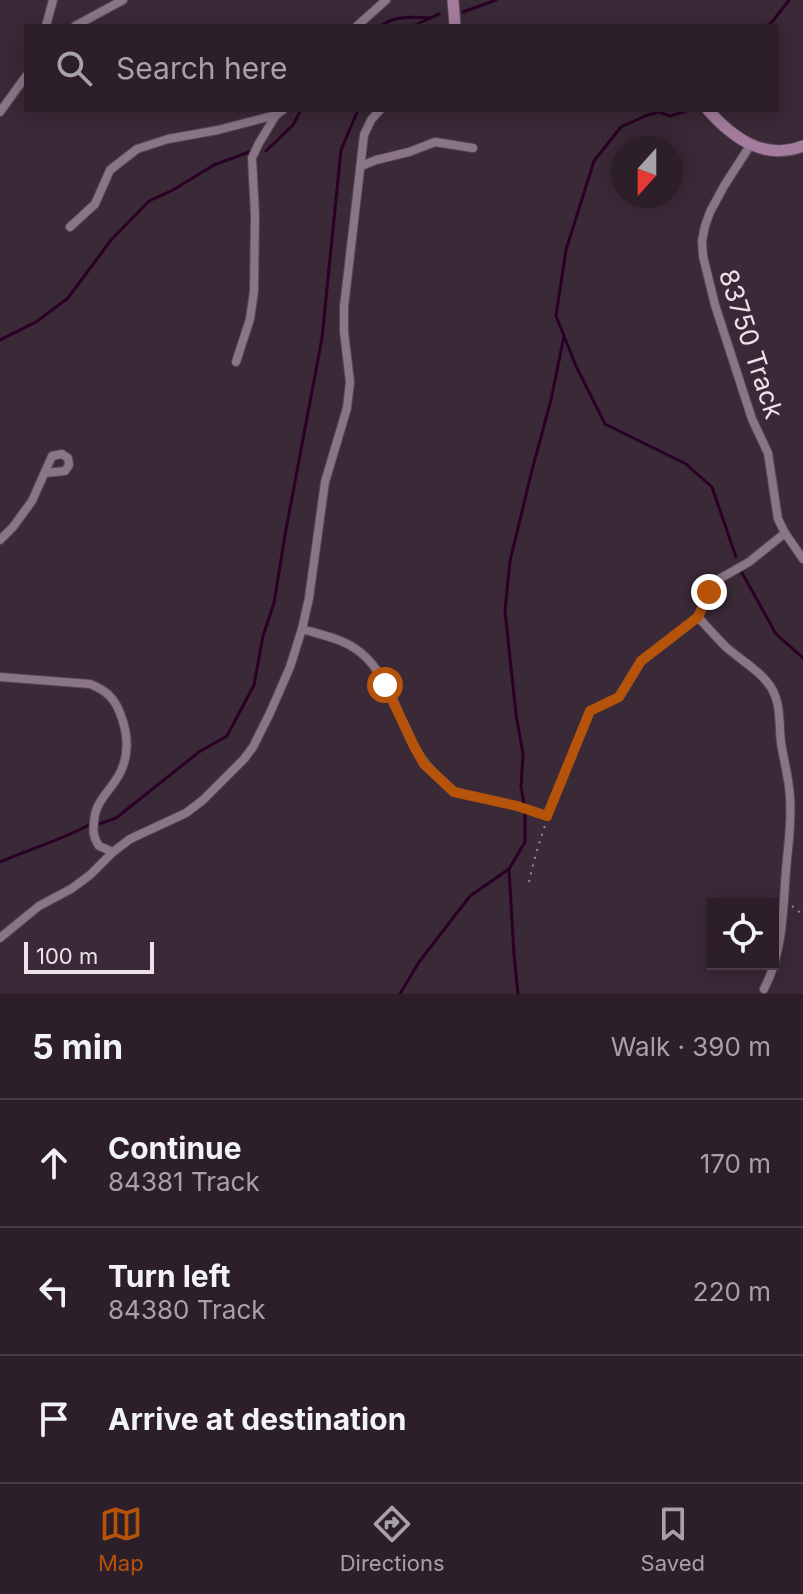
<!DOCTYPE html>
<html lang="en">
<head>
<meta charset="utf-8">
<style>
	:root { --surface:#2c1f29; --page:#342731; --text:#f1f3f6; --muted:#a6a2a8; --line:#483d46; --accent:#b45309 }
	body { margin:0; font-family:Inter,sans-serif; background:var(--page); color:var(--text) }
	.controls { position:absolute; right:24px; bottom:24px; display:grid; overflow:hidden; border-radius:0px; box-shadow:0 4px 20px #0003 }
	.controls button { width:72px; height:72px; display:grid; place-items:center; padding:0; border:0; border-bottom:2px solid var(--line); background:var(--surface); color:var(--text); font:40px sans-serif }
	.compass { position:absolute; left:611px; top:136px; width:72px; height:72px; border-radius:50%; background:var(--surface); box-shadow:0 4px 20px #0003; rotate:201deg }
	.scale { position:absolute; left:24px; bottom:20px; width:130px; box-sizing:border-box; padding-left:8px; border:4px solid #ede1eb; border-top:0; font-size:22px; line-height:28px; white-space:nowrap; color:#ede1eb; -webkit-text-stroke:6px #3a2937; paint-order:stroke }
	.stop { position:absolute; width:24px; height:24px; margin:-18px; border:6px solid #b45309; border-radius:50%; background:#fff }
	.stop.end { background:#b45309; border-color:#fff; box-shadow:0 2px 8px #0008 }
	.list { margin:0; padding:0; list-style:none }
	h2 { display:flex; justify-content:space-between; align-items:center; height:104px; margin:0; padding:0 32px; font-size:34px }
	h2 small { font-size:26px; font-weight:400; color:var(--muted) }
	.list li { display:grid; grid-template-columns:52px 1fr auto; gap:24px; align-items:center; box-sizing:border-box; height:128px; padding:0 32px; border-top:2px solid var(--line) }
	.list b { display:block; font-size:30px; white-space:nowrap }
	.list p { margin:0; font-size:26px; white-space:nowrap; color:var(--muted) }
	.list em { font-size:26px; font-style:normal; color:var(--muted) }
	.icon { flex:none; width:44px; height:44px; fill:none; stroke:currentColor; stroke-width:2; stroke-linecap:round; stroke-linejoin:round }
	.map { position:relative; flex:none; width:803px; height:994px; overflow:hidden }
	.search { position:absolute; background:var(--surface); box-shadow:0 4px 20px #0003; left:24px; right:24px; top:24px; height:88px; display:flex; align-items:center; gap:20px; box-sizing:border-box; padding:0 28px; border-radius:0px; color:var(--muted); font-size:30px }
	.sheet { height:488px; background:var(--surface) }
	nav { display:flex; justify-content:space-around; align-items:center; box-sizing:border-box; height:112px; border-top:2px solid var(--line); background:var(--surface); font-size:22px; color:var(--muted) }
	nav a { display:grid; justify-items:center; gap:4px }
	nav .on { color:var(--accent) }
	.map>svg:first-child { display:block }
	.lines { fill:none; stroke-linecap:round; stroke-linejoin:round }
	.stream { stroke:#2a0026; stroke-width:3 }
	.street-casing { stroke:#564754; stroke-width:10 }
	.secondary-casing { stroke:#564754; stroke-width:13 }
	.path { stroke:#968893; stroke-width:2; stroke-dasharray:2 6; stroke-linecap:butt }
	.street { stroke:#8a7586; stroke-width:8 }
	.secondary { stroke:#a47c9d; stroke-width:11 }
	.route { stroke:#b45309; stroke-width:10 }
	.labels { text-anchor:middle; stroke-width:8; stroke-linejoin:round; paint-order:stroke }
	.street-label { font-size:26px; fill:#ede1eb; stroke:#3a2937 }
</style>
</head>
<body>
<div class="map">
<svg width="803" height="994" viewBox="0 0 803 994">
	<rect width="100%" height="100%" fill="#3a2937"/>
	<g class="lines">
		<g class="stream">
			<path d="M463 12 496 0"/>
			<path d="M381 26C395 15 413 17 431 18"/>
			<path d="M413 26 439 14"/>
			<path d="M767 26 772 22 789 0"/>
			<path d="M690 110 670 116 659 112 645 116 621 127 594 161 566 250 556 316 576 366 605 424 686 464 712 487 736 557"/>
			<path d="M266 151 293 125 301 110"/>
			<path d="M0 340 36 322 68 298 111 240 149 201 173 190 214 165 252 151"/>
			<path d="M741 571 776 634 803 658"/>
			<path d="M99 824 116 818 199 752 227 736 254 685 263 636 274 603 285 535 322 338 341 150 358 110"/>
			<path d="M0 862C30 849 61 840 89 825"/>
			<path d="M509 870 514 954 518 994"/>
			<path d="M400 994 419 962 470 896 509 869 525 842V809L521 787 523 754 516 714 505 611 510 561 532 470 551 400 564 336"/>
		</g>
		<defs>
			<g id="street">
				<path d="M46 26 53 0"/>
				<path d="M75 26 123 0"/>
				<path d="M357 26 386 0"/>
				<path d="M0 112 26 76"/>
				<path d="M751 144 724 186 710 212 705 226 702 241 703 256 715 305 752 419 768 453 778 519 785 533 803 559"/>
				<path d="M361 166 376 160 409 152 435 142 473 148"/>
				<path d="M70 227 95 204 110 170 137 149 168 139 218 130 276 115 283 110"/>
				<path d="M236 362 250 319 254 291 255 215 252 158 259 143 276 115"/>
				<path d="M0 540 13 527 32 501 52 456 62 454 68 458 69 465 65 471 45 473"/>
				<path d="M698 617C707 627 717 638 727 648 741 660 763 673 772 689 781 705 779 725 781 743 784 761 789 779 790 797 792 822 788 846 786 870 783 910 783 953 764 989"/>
				<path d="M302 629C322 635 344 639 360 652 390 676 398 719 416 750 426 767 440 779 454 792"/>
				<path d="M0 677 90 684C105 690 114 697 120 713 128 733 130 753 120 773 111 791 95 800 94 822 93 831 93 837 99 846L113 852"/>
				<path d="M619 697 641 661 698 617 713 585 719 579 749 562 785 533"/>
				<path d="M0 938 39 906 71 889 90 875 113 852 130 839 186 813 203 800 244 759 253 747 270 713 290 667 302 629 309 598 325 482 347 408 350 382 344 332V307L364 135 371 120 380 110"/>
			</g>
			<g id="secondary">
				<path d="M453 0 455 26"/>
				<path d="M708 110C733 138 764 161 803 146"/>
			</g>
		</defs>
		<use href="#street" class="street-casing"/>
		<use href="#secondary" class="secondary-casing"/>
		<g class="path">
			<path d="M463 793 517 806 546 816"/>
			<path d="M529 882C542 822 568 767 590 711L610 701"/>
			<path d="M792 906 803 915"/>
		</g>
		<use href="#street" class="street"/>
		<use href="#secondary" class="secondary"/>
	</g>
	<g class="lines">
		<path class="route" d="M385 685 415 748 424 764 454 792 517 806 547 816 590 711 619 697 641 661 698 617 709 592"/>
	</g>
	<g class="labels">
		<g class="street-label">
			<text transform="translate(751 344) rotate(72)" y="9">83750 Track</text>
		</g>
	</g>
</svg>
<div class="controls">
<button><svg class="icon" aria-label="locate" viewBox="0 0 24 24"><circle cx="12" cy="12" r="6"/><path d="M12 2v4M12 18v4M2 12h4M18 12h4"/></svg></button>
</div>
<svg class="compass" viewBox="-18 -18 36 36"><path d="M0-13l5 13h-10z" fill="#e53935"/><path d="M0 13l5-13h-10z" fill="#a6a2a8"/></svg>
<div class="scale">100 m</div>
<div class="stop" style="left:385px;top:685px"></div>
<div class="stop end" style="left:709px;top:592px"></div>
<div class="search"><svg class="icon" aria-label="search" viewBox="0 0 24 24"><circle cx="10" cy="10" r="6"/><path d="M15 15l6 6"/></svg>Search here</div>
</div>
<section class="sheet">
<h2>5 min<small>Walk · 390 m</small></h2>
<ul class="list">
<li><svg class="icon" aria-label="ahead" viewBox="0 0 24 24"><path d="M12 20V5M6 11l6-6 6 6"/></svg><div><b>Continue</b><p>84381 Track</p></div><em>170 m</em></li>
<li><svg class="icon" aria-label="left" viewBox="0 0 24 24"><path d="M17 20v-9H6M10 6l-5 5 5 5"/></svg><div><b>Turn left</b><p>84380 Track</p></div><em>220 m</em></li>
<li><svg class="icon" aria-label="arrive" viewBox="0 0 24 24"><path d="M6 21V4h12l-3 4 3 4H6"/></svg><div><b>Arrive at destination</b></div></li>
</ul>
</section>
<nav>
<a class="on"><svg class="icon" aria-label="map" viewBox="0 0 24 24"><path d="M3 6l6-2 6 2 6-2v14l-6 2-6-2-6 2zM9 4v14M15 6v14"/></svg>Map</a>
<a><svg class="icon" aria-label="directions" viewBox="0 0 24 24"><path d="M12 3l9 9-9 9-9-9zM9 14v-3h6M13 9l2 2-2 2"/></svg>Directions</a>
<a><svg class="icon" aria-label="saved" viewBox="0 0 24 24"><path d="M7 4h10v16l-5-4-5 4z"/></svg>Saved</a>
</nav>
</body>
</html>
